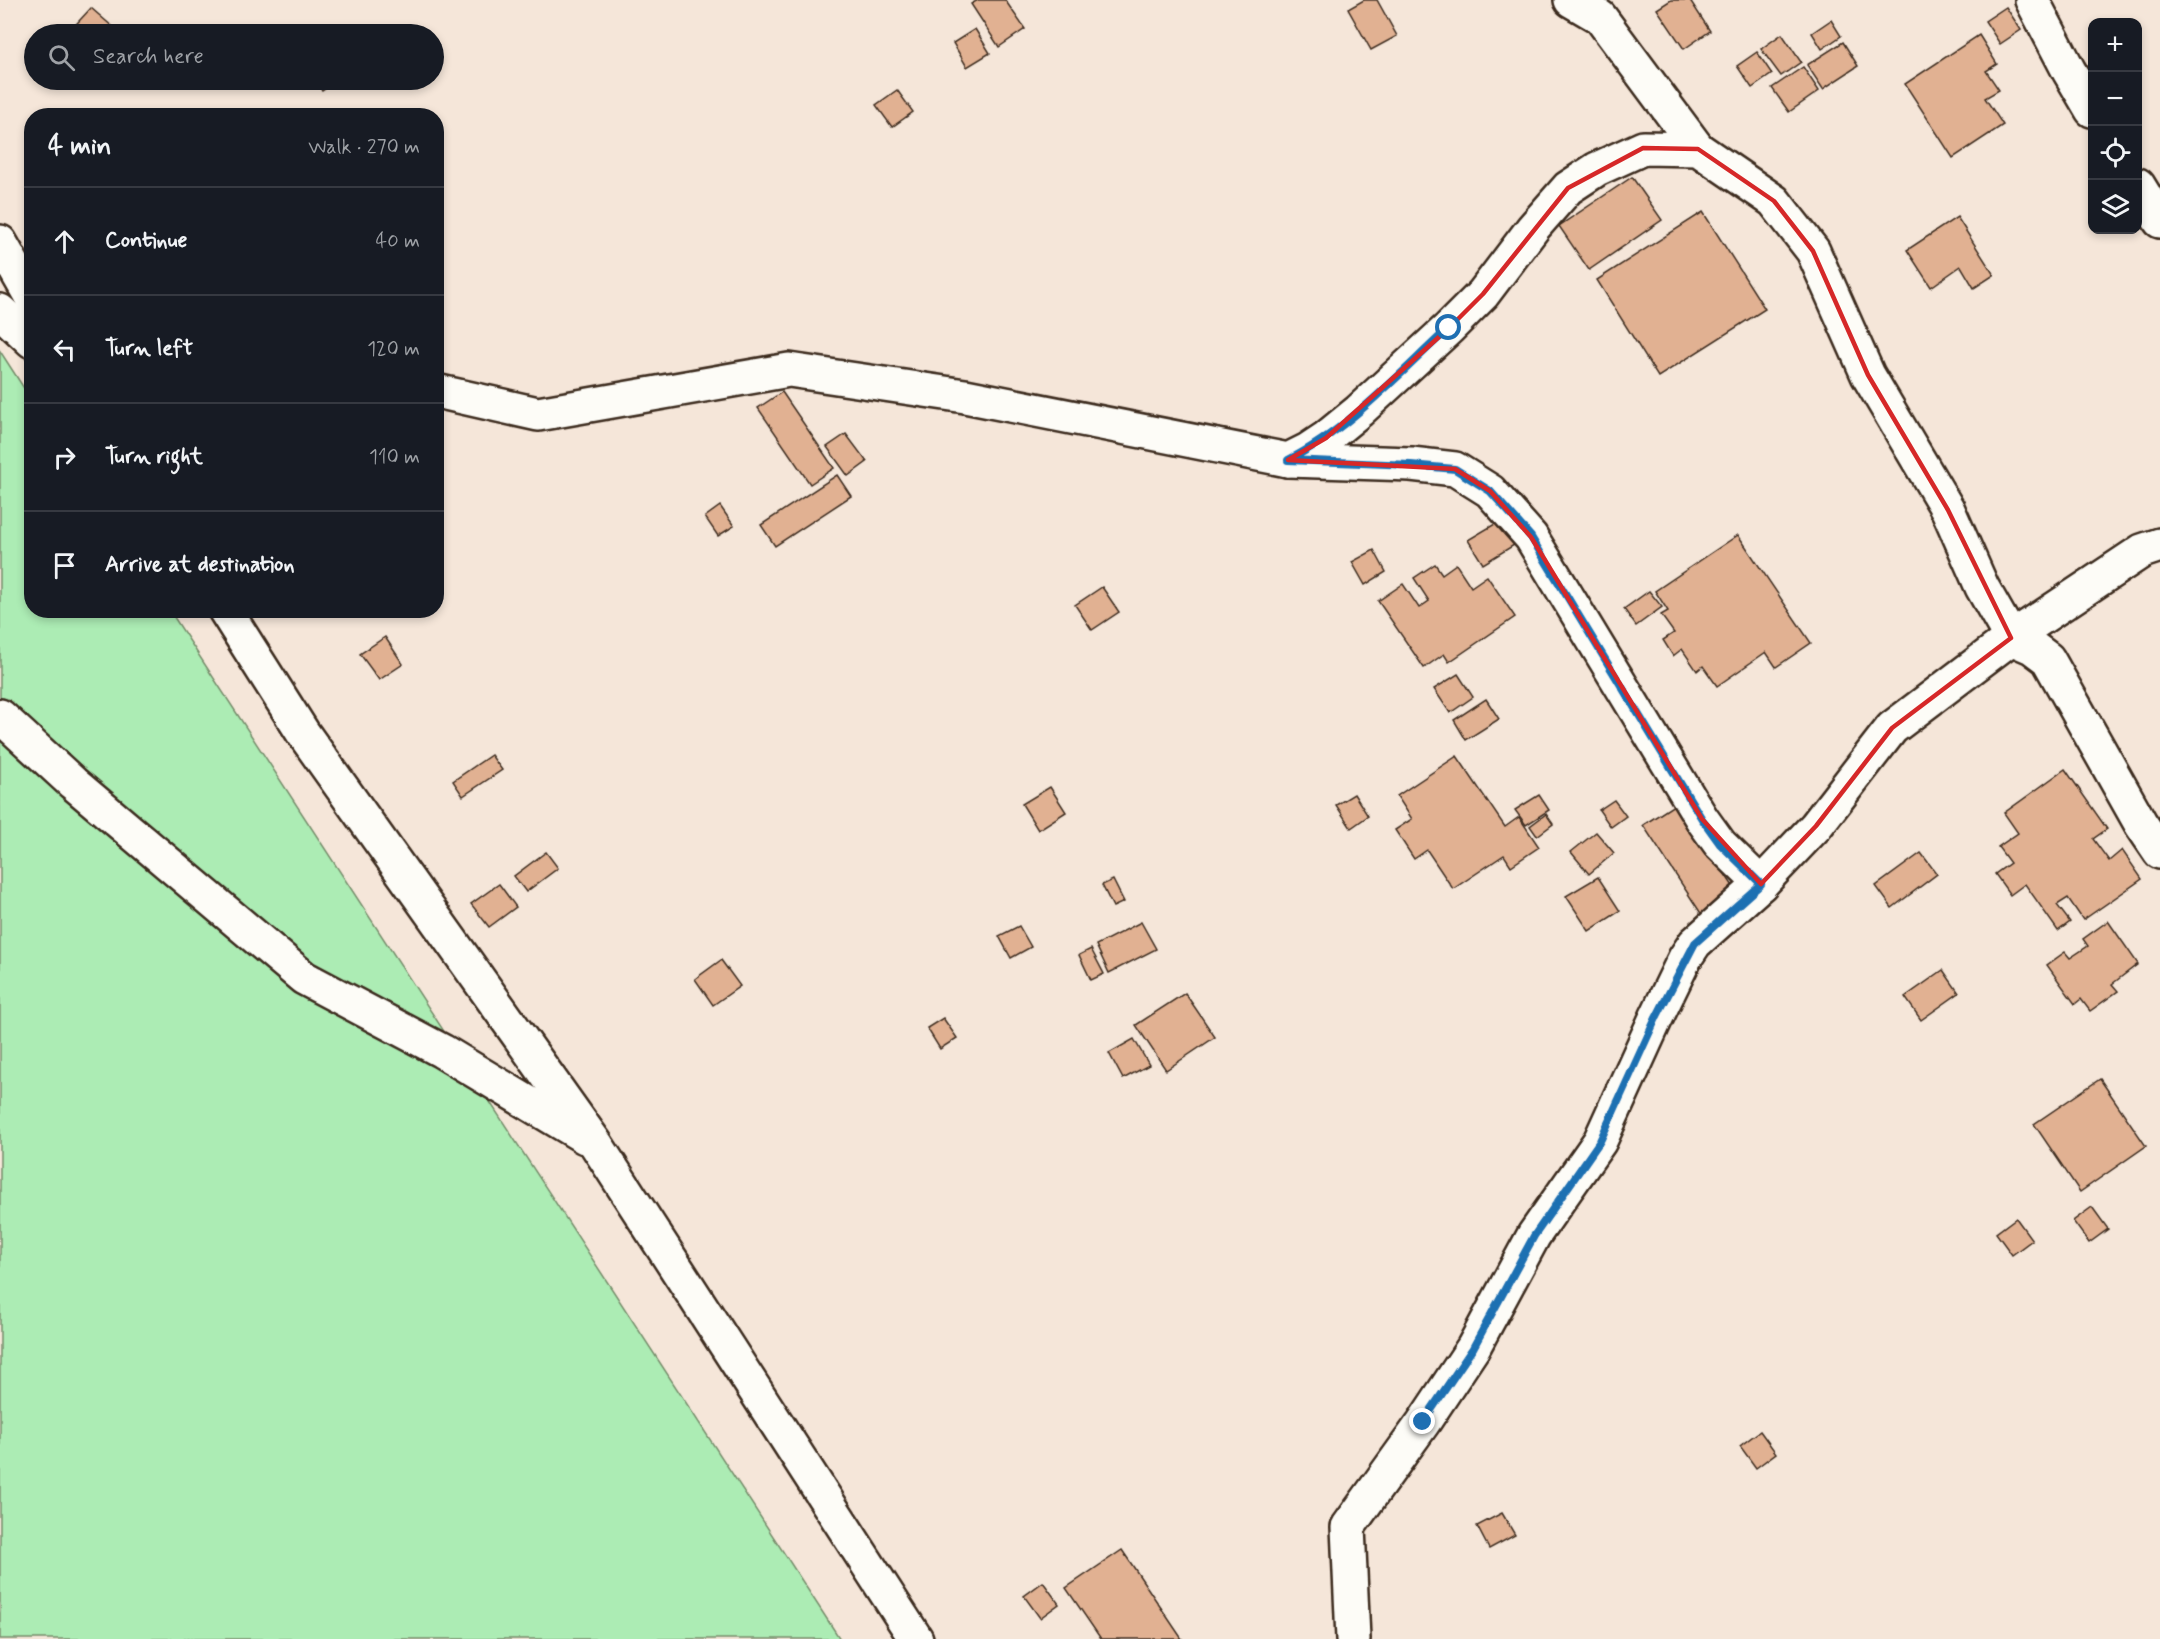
<!DOCTYPE html>
<html lang="en">
<head>
<meta charset="utf-8">
<style>
	:root { --surface:#171b24; --page:#242831; --text:#f1f3f6; --muted:#9ea1a6; --line:#363941 }
	body { margin:0; font-family:Mynerve,sans-serif; background:var(--page); color:var(--text) }
	.controls { position:absolute; right:18px; top:18px; display:grid; overflow:hidden; border-radius:12px; box-shadow:0 3px 9px #0003 }
	.controls button { width:54px; height:54px; display:grid; place-items:center; padding:0; border:0; border-bottom:2px solid var(--line); background:var(--surface); color:var(--text); font:30px sans-serif }
	.stop { position:absolute; width:18px; height:18px; margin:-14px; border:4px solid #1f6fb2; border-radius:50%; background:#fff }
	.stop.end { background:#1f6fb2; border-color:#fff; box-shadow:0 2px 6px #0008 }
	.list { margin:0; padding:0; list-style:none }
	h2 { display:flex; justify-content:space-between; align-items:center; height:78px; margin:0; padding:0 24px; font-size:26px }
	h2 small { font-size:20px; font-weight:400; color:var(--muted) }
	.list li { display:grid; grid-template-columns:39px 1fr auto; gap:18px; align-items:center; box-sizing:border-box; height:108px; padding:0 24px; border-top:2px solid var(--line) }
	.list b { display:block; font-size:22px; white-space:nowrap }
	.list em { font-size:20px; font-style:normal; color:var(--muted) }
	.icon { flex:none; width:33px; height:33px; fill:none; stroke:currentColor; stroke-width:2; stroke-linecap:round; stroke-linejoin:round }
	.map { position:relative; flex:none; width:2160px; height:1639px; overflow:hidden }
	.search { position:absolute; background:var(--surface); box-shadow:0 3px 9px #0003; left:24px; top:24px; width:420px; height:66px; display:flex; align-items:center; gap:15px; box-sizing:border-box; padding:0 21px; border-radius:33px; color:var(--muted); font-size:22px }
	.panel { position:absolute; background:var(--surface); box-shadow:0 3px 9px #0003; left:24px; top:108px; width:420px; height:510px; border-radius:24px }
	.map>svg:first-child { display:block }
	.green { fill:#acecb4; stroke:#748b69; stroke-width:1.5 }
	.building { fill:#e1b192; stroke:#3b2a1e; stroke-width:1.5 }
	.lines { fill:none; stroke-linecap:round; stroke-linejoin:round }
	.minor-casing { stroke:#3b2a1e; stroke-width:38 }
	.minor { stroke:#fdfcf7; stroke-width:33 }
	.route { stroke:#1f6fb2; stroke-width:8 }
	.marked { fill:none; stroke:#d62828; stroke-width:4.5; stroke-linejoin:round }
</style>
</head>
<body>
<div class="map">
<svg width="2160" height="1639" viewBox="0 0 2160 1639">
	<rect width="100%" height="100%" fill="#f5e6d9"/>
	<filter id="ink" filterUnits="userSpaceOnUse"><feTurbulence type="fractalNoise" baseFrequency=".0167" numOctaves="2"/><feDisplacementMap in="SourceGraphic" scale="12" xChannelSelector="R" yChannelSelector="G"/><feConvolveMatrix kernelMatrix="1 2 1 2 8 2 1 2 1" color-interpolation-filters="sRGB"/></filter>
	<g filter="url(#ink)">
		<path class="green" d="M0 351 31 399 32 610 170 611 840 1639H0Z"/>
		<g class="building">
			<path d="M978 0H1005L1025 29 999 47 971 4Z"/>
			<path d="M1364 0H1377L1397 36 1371 50 1348 9Z"/>
			<path d="M1671 0H1690L1710 31 1684 49 1657 9Z"/>
			<path d="M2006 7 2021 30 2000 44 1985 21Z"/>
			<path d="M91 8 114 28 108 34H67Z"/>
			<path d="M1831 20 1841 36 1822 49 1812 33Z"/>
			<path d="M975 29 990 53 967 67 953 43Z"/>
			<path d="M1782 34 1801 62 1781 76 1761 49Z"/>
			<path d="M1979 35 1997 64 1986 71 1999 90 1985 98 2003 125 1953 158 1905 84Z"/>
			<path d="M1843 42 1858 66 1823 89 1807 65Z"/>
			<path d="M1757 52 1772 74 1752 88 1737 66Z"/>
			<path d="M1803 67 1819 91 1789 112 1772 88Z"/>
			<path d="M315 80H329L332 84 322 91Z"/>
			<path d="M897 90 913 112 892 127 876 105Z"/>
			<path d="M1632 177 1662 220 1589 270 1559 226Z"/>
			<path d="M1703 212 1765 309 1658 377 1597 280Z"/>
			<path d="M1957 217 1994 275 1974 288 1961 266 1931 287 1907 250Z"/>
			<path d="M782 392 834 468 810 484 758 408Z"/>
			<path d="M846 434 867 462 848 476 827 447Z"/>
			<path d="M837 475 851 496 775 546 761 525Z"/>
			<path d="M720 506 734 526 718 536 705 517Z"/>
			<path d="M1505 518 1519 542 1483 564 1468 540Z"/>
			<path d="M1738 535 1811 643 1776 667 1766 652 1717 686 1703 666 1697 671 1682 649 1673 656 1663 640 1674 633 1661 615 1668 611 1655 591Z"/>
			<path d="M1374 550 1386 572 1365 585 1352 562Z"/>
			<path d="M1435 564 1442 574 1456 564 1471 587 1487 576 1515 617 1449 662 1444 654 1424 668 1378 601 1403 584 1419 608 1429 601 1414 578Z"/>
			<path d="M1102 587 1119 612 1092 630 1075 605Z"/>
			<path d="M1649 591 1662 607 1636 626 1624 609Z"/>
			<path d="M385 637 403 664 379 680 360 654Z"/>
			<path d="M1458 674 1473 697 1450 713 1434 689Z"/>
			<path d="M1486 699 1499 719 1466 740 1454 720Z"/>
			<path d="M491 755 502 770 463 796 453 781Z"/>
			<path d="M1457 756 1505 827 1519 817 1539 847 1511 866 1504 855 1453 889 1427 850 1414 859 1395 830 1412 819 1397 796Z"/>
			<path d="M2065 769 2107 829 2093 839 2109 861 2122 850 2142 879 2083 920 2068 898 2057 905 2070 922 2058 931 2025 884 2010 895 1995 874 2010 863 1998 847 2018 833 2004 813Z"/>
			<path d="M1050 787 1066 812 1038 830 1022 804Z"/>
			<path d="M1354 794 1368 816 1351 828 1336 805Z"/>
			<path d="M1539 795 1549 810 1526 825 1515 810Z"/>
			<path d="M1614 800 1626 816 1611 827 1599 810Z"/>
			<path d="M1677 803 1737 892 1702 915 1643 825Z"/>
			<path d="M1546 814 1553 824 1537 836 1530 826Z"/>
			<path d="M1596 832 1614 853 1589 874 1571 852Z"/>
			<path d="M546 852 558 868 526 892 514 876Z"/>
			<path d="M1921 853 1937 874 1892 908 1876 886Z"/>
			<path d="M1598 877 1620 911 1589 931 1566 896Z"/>
			<path d="M1113 880 1124 902 1113 907 1102 885Z"/>
			<path d="M499 884 516 907 489 927 471 904Z"/>
			<path d="M2108 921 2138 964 2112 984 2118 991 2090 1011 2081 999 2075 1004 2047 965 2065 952 2070 958 2088 946 2083 939Z"/>
			<path d="M1141 922 1156 949 1109 973 1096 945Z"/>
			<path d="M1019 926 1031 947 1011 958 999 936Z"/>
			<path d="M1091 949 1104 974 1091 980 1079 955Z"/>
			<path d="M721 960 740 986 713 1005 695 979Z"/>
			<path d="M1943 970 1959 993 1921 1020 1905 997Z"/>
			<path d="M1185 993 1215 1037 1166 1070 1136 1025Z"/>
			<path d="M943 1018 957 1038 940 1049 927 1028Z"/>
			<path d="M1134 1039 1149 1065 1123 1079 1109 1053Z"/>
			<path d="M2100 1079 2146 1146 2080 1192 2034 1124Z"/>
			<path d="M2092 1207 2108 1229 2089 1243 2073 1221Z"/>
			<path d="M2016 1218 2032 1240 2012 1255 1996 1233Z"/>
			<path d="M1760 1431 1776 1453 1756 1468 1740 1446Z"/>
			<path d="M1502 1513 1515 1535 1489 1549 1477 1526Z"/>
			<path d="M1122 1550 1182 1639H1101L1066 1588Z"/>
			<path d="M1043 1582 1059 1604 1040 1618 1024 1596Z"/>
		</g>
		<g class="lines">
			<defs>
				<g id="minor">
					<path d="M1571 0 1600 17 1698 149"/>
					<path d="M2032 0 2069 71 2092 110"/>
					<path d="M2138 185 2160 221"/>
					<path d="M0 242 32 298"/>
					<path d="M0 311 32 341"/>
					<path d="M436 391 538 414 789 370 965 396 1288 460 1308 450 1326 438 1359 411 1449 328 1483 294 1533 228 1568 188 1597 169 1643 148 1698 149 1774 201 1813 251 1868 375 1948 510 1982 587 2011 638 2032 647 2048 659 2141 824 2160 852"/>
					<path d="M1288 460 1411 464 1455 469 1490 491 1531 537 1702 819 1720 844 1761 884"/>
					<path d="M225 610 303 733 596 1144 916 1639"/>
					<path d="M0 716 73 783 304 978 442 1051 585 1137"/>
					<path d="M1353 1639 1348 1527 1423 1423 1473 1348 1534 1235 1600 1141 1656 1018 1685 958 1695 943 1761 884 1816 826 1892 728 2011 638 2142 551 2160 545"/>
				</g>
			</defs>
			<use href="#minor" class="minor-casing"/>
			<use href="#minor" class="minor"/>
		</g>
	</g>
	<g class="lines" filter="url(#ink)">
		<path class="route" d="M1423 1422 1473 1348 1534 1236 1600 1141 1656 1018 1695 943 1761 884 1720 844 1702 819 1531 537 1490 491 1455 469 1411 465 1288 460C1348 430 1399 374 1449 328"/>
	</g>
	<path class="marked" d="M1643 148 1698 149 1774 201 1813 251 1868 375 1948 510 2011 638 1892 728 1816 826 1761 884 1702 819 1531 537 1490 491 1455 469 1288 460 1326 438 1449 328 1483 294 1568 188Z"/>
</svg>
<div class="controls">
<button>+</button>
<button>−</button>
<button><svg class="icon" aria-label="locate" viewBox="0 0 24 24"><circle cx="12" cy="12" r="6"/><path d="M12 2v4M12 18v4M2 12h4M18 12h4"/></svg></button>
<button><svg class="icon" aria-label="layers" viewBox="0 0 24 24"><path d="M12 4l9 5-9 5-9-5zM3 14l9 5 9-5"/></svg></button>
</div>
<div class="stop" style="left:1449px;top:328px"></div>
<div class="stop end" style="left:1423px;top:1422px"></div>
<div class="search"><svg class="icon" aria-label="search" viewBox="0 0 24 24"><circle cx="10" cy="10" r="6"/><path d="M15 15l6 6"/></svg>Search here</div>
<section class="panel">
<h2>4 min<small>Walk · 270 m</small></h2>
<ul class="list">
<li><svg class="icon" aria-label="ahead" viewBox="0 0 24 24"><path d="M12 20V5M6 11l6-6 6 6"/></svg><div><b>Continue</b></div><em>40 m</em></li>
<li><svg class="icon" aria-label="left" viewBox="0 0 24 24"><path d="M17 20v-9H6M10 6l-5 5 5 5"/></svg><div><b>Turn left</b></div><em>120 m</em></li>
<li><svg class="icon" aria-label="right" viewBox="0 0 24 24"><path d="M7 20v-9h11M14 6l5 5-5 5"/></svg><div><b>Turn right</b></div><em>110 m</em></li>
<li><svg class="icon" aria-label="arrive" viewBox="0 0 24 24"><path d="M6 21V4h12l-3 4 3 4H6"/></svg><div><b>Arrive at destination</b></div></li>
</ul>
</section>
</div>
</body>
</html>
